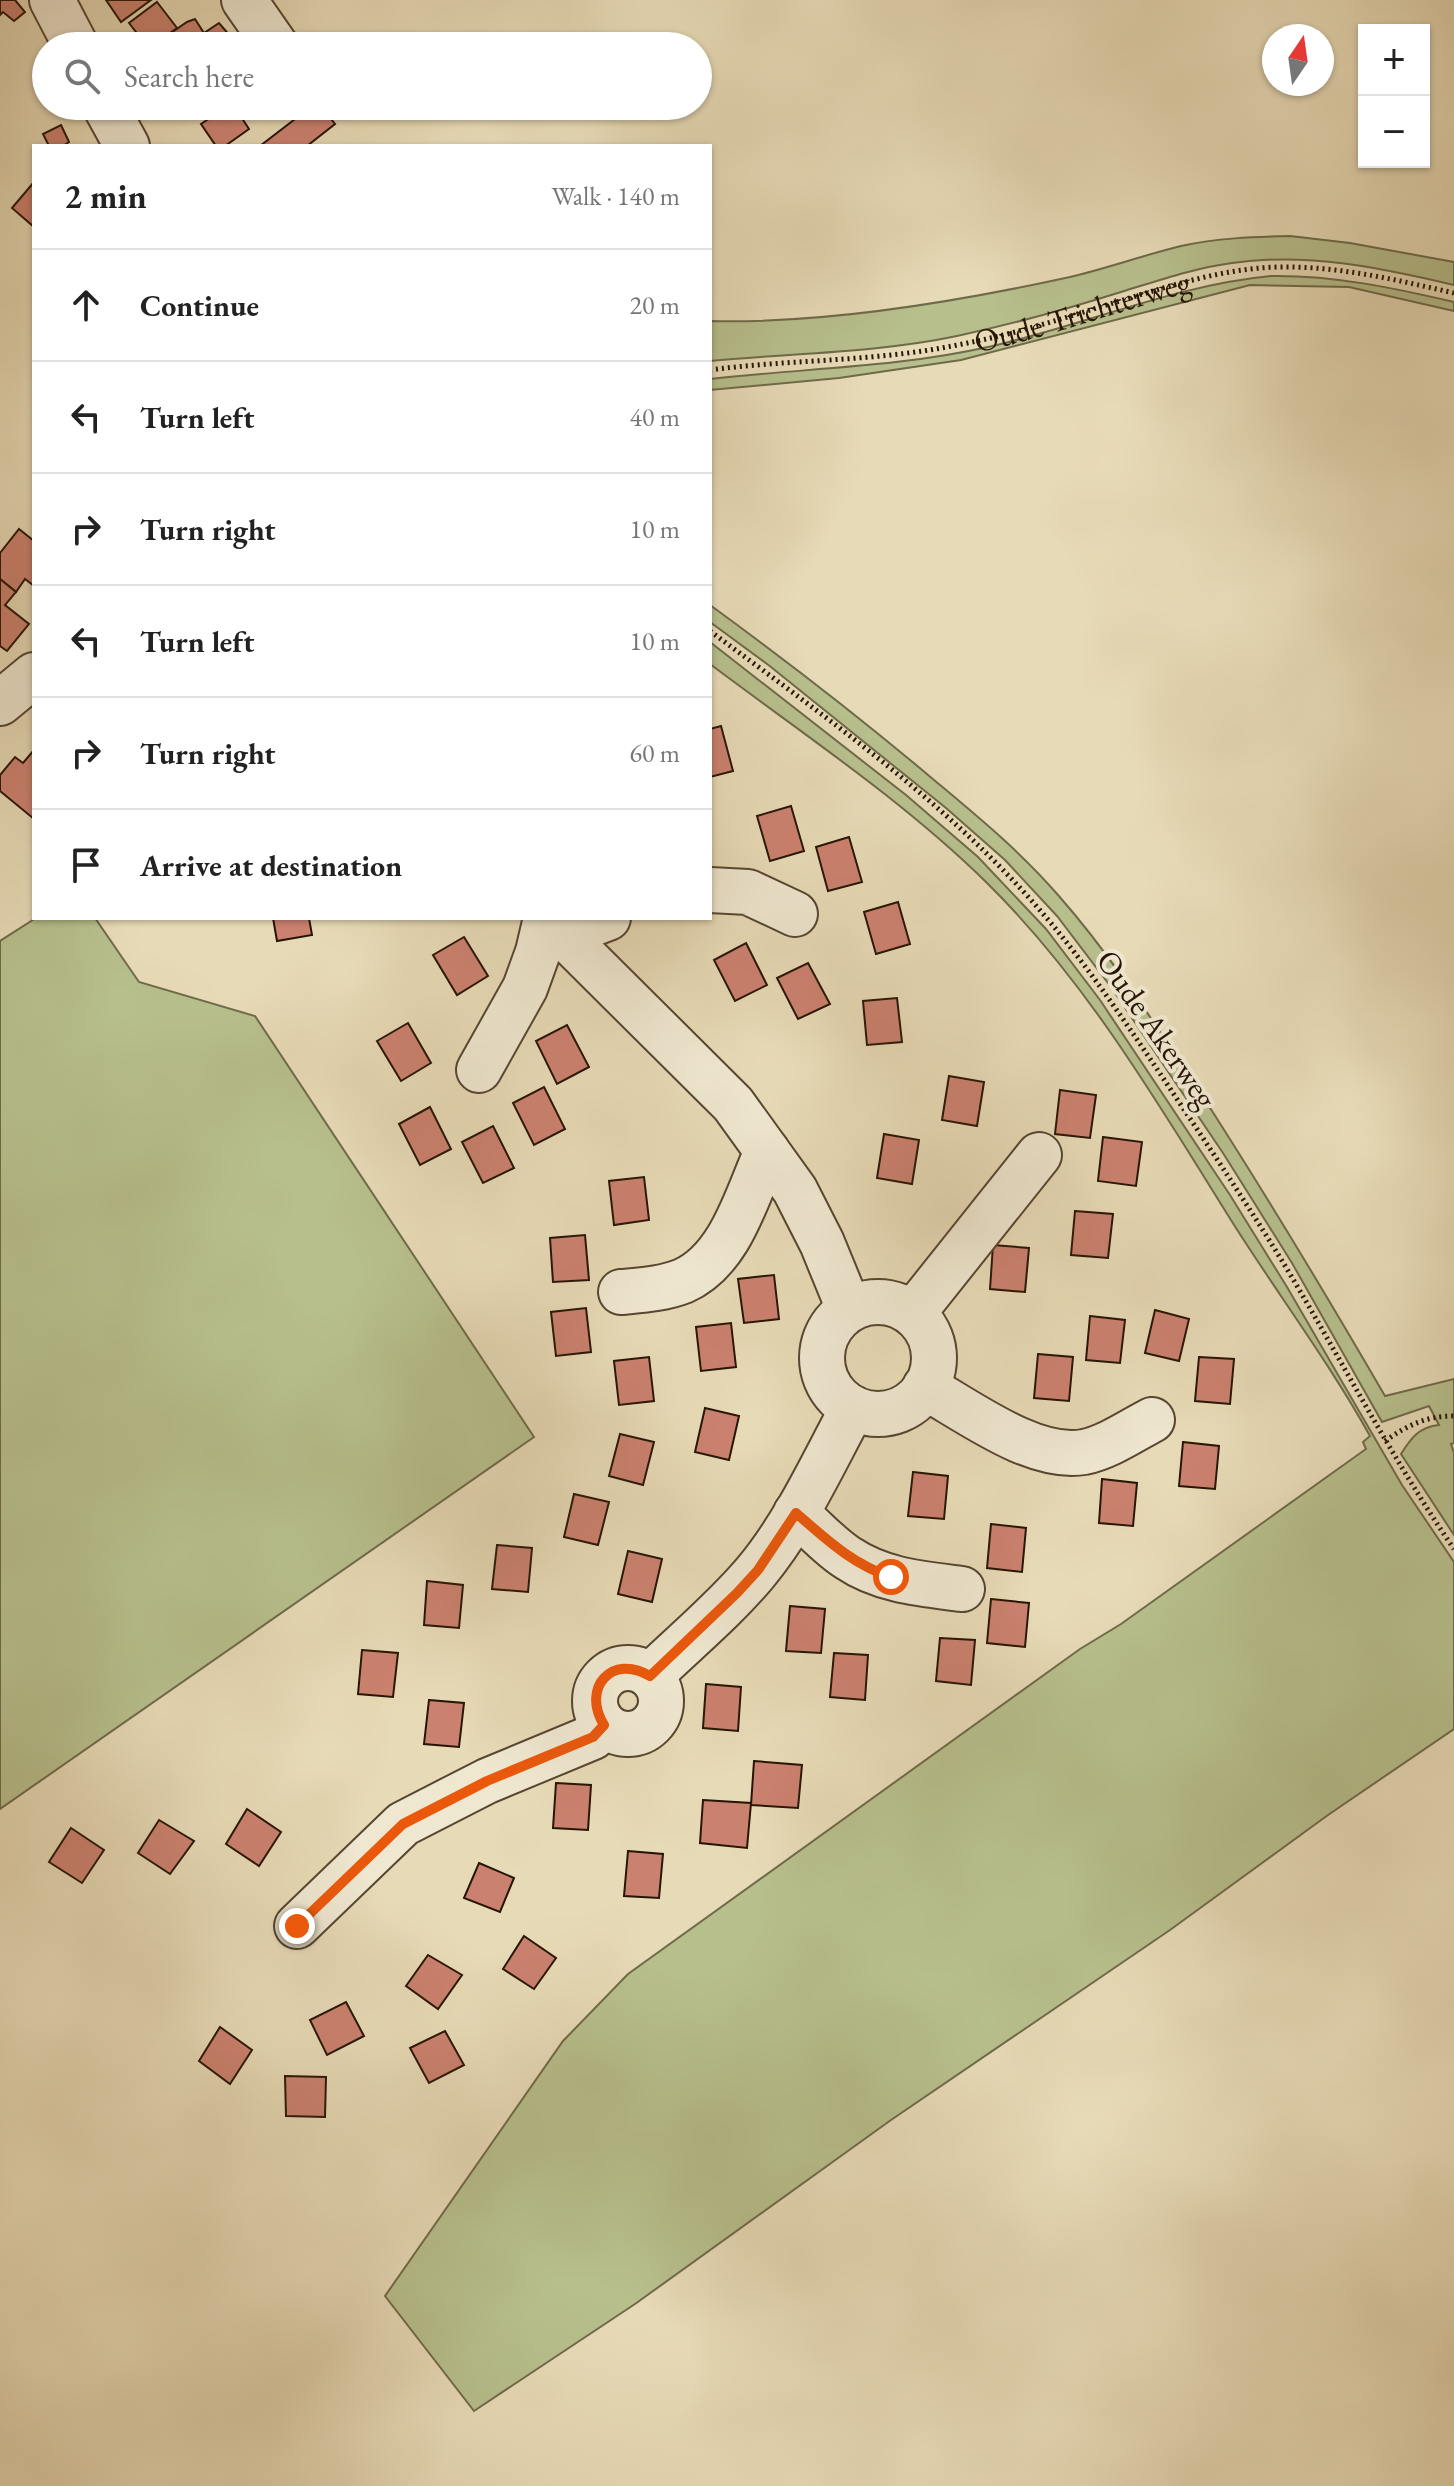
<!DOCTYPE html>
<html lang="en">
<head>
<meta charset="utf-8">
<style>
	:root { --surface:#fff; --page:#f6f6f6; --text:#222; --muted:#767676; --line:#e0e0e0 }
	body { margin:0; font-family:"EB Garamond",serif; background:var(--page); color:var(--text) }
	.controls { position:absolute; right:24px; top:24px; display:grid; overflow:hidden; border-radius:0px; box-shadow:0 2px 6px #0004 }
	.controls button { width:72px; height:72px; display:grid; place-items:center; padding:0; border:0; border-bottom:2px solid var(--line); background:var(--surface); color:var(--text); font:40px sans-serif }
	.compass { position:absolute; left:1262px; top:24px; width:72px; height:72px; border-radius:50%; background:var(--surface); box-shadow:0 2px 6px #0004; rotate:13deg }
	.stop { position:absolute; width:24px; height:24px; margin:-18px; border:6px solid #ea580c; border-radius:50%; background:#fff }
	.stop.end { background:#ea580c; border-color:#fff; box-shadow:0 2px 8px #0008 }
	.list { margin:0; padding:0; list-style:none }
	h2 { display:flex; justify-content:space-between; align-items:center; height:104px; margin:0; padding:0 32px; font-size:34px }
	h2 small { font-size:26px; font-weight:400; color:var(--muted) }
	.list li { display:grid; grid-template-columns:52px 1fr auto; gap:24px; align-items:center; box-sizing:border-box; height:112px; padding:0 32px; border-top:2px solid var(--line) }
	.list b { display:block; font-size:30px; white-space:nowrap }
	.list em { font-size:26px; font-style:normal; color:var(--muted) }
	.icon { flex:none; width:44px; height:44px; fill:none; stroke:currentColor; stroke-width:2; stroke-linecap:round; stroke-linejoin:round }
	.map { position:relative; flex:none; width:1454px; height:2486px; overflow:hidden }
	.search { position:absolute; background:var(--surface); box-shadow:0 2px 6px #0004; left:32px; top:32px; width:680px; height:88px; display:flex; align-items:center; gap:20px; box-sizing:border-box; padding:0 28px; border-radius:44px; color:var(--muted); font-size:30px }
	.panel { position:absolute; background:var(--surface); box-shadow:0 2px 6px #0004; left:32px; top:144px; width:680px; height:776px; border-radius:0px }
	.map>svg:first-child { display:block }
	.green { fill:#b7bf8d; stroke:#6f6a49; stroke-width:2 }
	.building { fill:#cb816f; stroke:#271505; stroke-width:2 }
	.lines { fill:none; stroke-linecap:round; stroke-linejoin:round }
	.minor-casing { stroke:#574631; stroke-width:48 }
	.path { stroke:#271505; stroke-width:5; stroke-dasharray:2 4; stroke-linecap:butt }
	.minor { stroke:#efe7d0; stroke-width:44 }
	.route { stroke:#ea580c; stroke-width:10 }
	.labels { text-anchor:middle; stroke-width:8; stroke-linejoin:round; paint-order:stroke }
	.street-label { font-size:32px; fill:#271505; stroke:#efe7d0 }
</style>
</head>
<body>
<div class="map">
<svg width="1454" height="2486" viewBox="0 0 1454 2486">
	<rect width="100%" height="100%" fill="#e7dab6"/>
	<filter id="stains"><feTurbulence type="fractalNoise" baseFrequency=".0025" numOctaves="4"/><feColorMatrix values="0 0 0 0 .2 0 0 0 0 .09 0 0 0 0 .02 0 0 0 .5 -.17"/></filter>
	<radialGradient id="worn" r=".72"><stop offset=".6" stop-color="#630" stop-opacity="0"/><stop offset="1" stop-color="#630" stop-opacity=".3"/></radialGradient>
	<g class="green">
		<path d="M1290 236 1350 243 1454 262V285C1382 268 1307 252 1232 263 1194 268 1157 281 1121 292 1067 309 1013 324 957 336 876 353 792 353 710 361V321C827 324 956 302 1070 277 1108 268 1144 255 1181 246 1217 238 1253 237 1290 236Z"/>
		<path d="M1271 276C1333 275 1394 288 1454 302V311L1349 287 1250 285 961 360 839 378 710 390V379C805 368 894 368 988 347 1083 326 1174 285 1271 276Z"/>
		<path d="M710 605C787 661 862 719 934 780 977 816 1021 852 1058 895 1110 954 1153 1021 1196 1086 1262 1188 1324 1291 1385 1396L1454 1379V1443L1451 1444 1454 1453V1535L1401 1454C1411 1438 1419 1427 1439 1425L1429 1406 1382 1422 1292 1263 1223 1153 1111 987 1057 916 1005 860 946 808 771 667 710 622Z"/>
		<path d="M710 642 906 795 978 857 1046 929 1100 1000 1230 1195 1287 1287 1402 1485 1454 1562V1729L1328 1815 1170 1930 891 2120 635 2304 474 2411 385 2296 563 2041 628 1974 1080 1649 1121 1624 1366 1449 1363 1442 1370 1436C1330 1364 1280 1297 1236 1228 1160 1107 1088 982 985 881 901 799 803 734 710 664Z"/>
		<path d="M36 918H95L139 982 255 1016 534 1437 0 1809V941Z"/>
	</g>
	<g class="building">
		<path d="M0 0H15L25 12 14 21 3 12 0 15Z"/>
		<path d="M106 0H151L121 22Z"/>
		<path d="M157 2 177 28 152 46H147L129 23Z"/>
		<path d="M195 19 204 33 219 23 232 38 221 46H152L187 22Z"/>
		<path d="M186 106H210L195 118Z"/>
		<path d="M228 106H234L249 129 225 146H216L201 124Z"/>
		<path d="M312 106H321L335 124 307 146H260Z"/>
		<path d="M61 125 69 142 63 146H49L43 134Z"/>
		<path d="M34 182V227L12 208Z"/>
		<path d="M19 529 34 541V586L25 579 16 592 0 579V553Z"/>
		<path d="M0 579 16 592 5 605 29 624 7 651 0 646Z"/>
		<path d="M721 726 733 771 710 777V729Z"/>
		<path d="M34 750V819L0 791V775L15 757 23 763Z"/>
		<path d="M791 806 804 851 770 861 757 816Z"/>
		<path d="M849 837 862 882 828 891 816 847Z"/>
		<path d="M898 902 910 944 876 954 864 912Z"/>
		<path d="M273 918H309L312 935 277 941Z"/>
		<path d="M464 937 488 976 457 995 433 955Z"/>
		<path d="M746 943 767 985 735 1001 714 960Z"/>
		<path d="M808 963 830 1004 798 1019 777 978Z"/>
		<path d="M897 998 902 1042 867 1045 863 1001Z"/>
		<path d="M408 1023 431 1063 401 1081 377 1041Z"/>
		<path d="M567 1025 589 1067 557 1084 536 1041Z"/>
		<path d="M949 1076 984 1082 977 1126 942 1120Z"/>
		<path d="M544 1087 565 1129 534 1145 513 1103Z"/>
		<path d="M1060 1090 1096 1095 1090 1138 1055 1134Z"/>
		<path d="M430 1107 451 1149 420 1165 399 1124Z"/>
		<path d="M493 1126 514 1168 483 1183 462 1142Z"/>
		<path d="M884 1134 919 1140 912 1184 877 1178Z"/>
		<path d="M1103 1137 1142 1142 1136 1186 1098 1181Z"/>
		<path d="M644 1177 649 1220 614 1225 609 1181Z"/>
		<path d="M1075 1211 1113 1214 1108 1258 1071 1255Z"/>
		<path d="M585 1235 589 1280 553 1282 550 1238Z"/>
		<path d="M993 1245 1029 1248 1025 1292 990 1289Z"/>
		<path d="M774 1275 779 1319 744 1323 738 1279Z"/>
		<path d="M586 1308 591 1352 556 1356 551 1312Z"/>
		<path d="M1155 1310 1189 1319 1179 1361 1145 1353Z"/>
		<path d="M1090 1316 1125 1320 1120 1363 1086 1360Z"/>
		<path d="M731 1323 736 1367 701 1371 696 1327Z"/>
		<path d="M1038 1354 1073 1357 1069 1401 1034 1398Z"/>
		<path d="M649 1357 654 1401 619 1405 614 1361Z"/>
		<path d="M1199 1357 1234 1359 1230 1404 1195 1401Z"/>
		<path d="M705 1408 739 1416 729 1460 695 1452Z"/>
		<path d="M620 1434 654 1442 643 1485 609 1476Z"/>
		<path d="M1183 1442 1219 1446 1215 1489 1179 1486Z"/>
		<path d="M913 1472 948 1476 944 1519 908 1516Z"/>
		<path d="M1102 1479 1137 1483 1133 1526 1099 1523Z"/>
		<path d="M574 1494 609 1502 598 1545 564 1537Z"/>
		<path d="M991 1524 1026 1528 1022 1572 987 1568Z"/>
		<path d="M497 1545 532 1548 528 1592 492 1589Z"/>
		<path d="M628 1551 662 1559 652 1602 618 1594Z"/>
		<path d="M427 1581 463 1585 459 1628 424 1625Z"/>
		<path d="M991 1599 1029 1603 1025 1647 987 1643Z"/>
		<path d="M790 1606 825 1609 821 1653 786 1651Z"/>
		<path d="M940 1638 975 1640 971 1685 936 1681Z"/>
		<path d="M362 1650 398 1653 393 1697 358 1694Z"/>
		<path d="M834 1653 868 1655 865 1700 830 1697Z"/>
		<path d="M706 1684 741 1687 738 1731 703 1728Z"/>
		<path d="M429 1700 464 1703 459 1747 424 1744Z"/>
		<path d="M754 1761 802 1765 798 1808 751 1805Z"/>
		<path d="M556 1783 591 1785 588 1830 553 1828Z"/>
		<path d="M703 1800 751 1803 747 1848 700 1843Z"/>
		<path d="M247 1809 281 1832 259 1866 226 1844Z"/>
		<path d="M159 1820 194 1841 170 1874 138 1853Z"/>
		<path d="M71 1828 104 1850 82 1883 49 1862Z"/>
		<path d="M628 1851 663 1854 659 1898 624 1896Z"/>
		<path d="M479 1863 514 1878 500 1912 464 1898Z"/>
		<path d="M524 1936 556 1958 534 1989 503 1969Z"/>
		<path d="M428 1955 462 1975 438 2009 406 1986Z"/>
		<path d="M346 2002 364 2036 327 2055 310 2020Z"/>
		<path d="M220 2027 252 2050 230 2084 199 2061Z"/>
		<path d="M445 2031 464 2065 429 2083 410 2048Z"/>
		<path d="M285 2076 326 2077 325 2117 286 2116Z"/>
	</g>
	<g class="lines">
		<defs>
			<g id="minor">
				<path d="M52 0 76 46"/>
				<path d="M244 0 276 46"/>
				<path d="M105 106 127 146"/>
				<path d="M0 703 34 675"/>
				<path d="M710 890 748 892 795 914"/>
				<path d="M546 918 733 1104 795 1190 822 1243 849 1309"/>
				<path d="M563 935 608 918"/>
				<path d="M479 1070 525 988 538 952 546 918"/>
				<path d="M621 1292C642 1290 663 1289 683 1281 731 1260 747 1195 767 1151"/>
				<circle cx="878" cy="1358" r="56"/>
				<path d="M913 1313 1039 1155"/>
				<path d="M925 1387C968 1411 1034 1461 1084 1452 1108 1447 1131 1431 1152 1420"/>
				<path d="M796 1513C813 1527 829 1546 848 1558 882 1581 923 1584 962 1589"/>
				<circle cx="628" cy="1701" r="33"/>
				<path d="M650 1676C685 1642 724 1610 755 1573 796 1524 823 1463 853 1408"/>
				<path d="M297 1926 403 1824 487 1781 593 1737 604 1725"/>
			</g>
		</defs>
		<use href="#minor" class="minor-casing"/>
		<g class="path">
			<path id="s1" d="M710 370C792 359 875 362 957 345 1007 336 1055 321 1103 306 1161 289 1220 268 1280 267 1339 266 1397 280 1454 293"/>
			<path d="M710 631C816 710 932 792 1021 889 1073 945 1116 1008 1159 1072 1201 1135 1244 1199 1284 1264 1341 1359 1391 1457 1454 1549"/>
			<path d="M1385 1441C1408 1425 1426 1416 1454 1416"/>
		</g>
		<use href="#minor" class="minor"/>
	</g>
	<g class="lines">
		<path class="route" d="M297 1926 403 1824 487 1781 593 1737 604 1725C581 1688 612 1653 650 1676L737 1593 758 1570 796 1513C826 1539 852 1564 891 1577"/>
	</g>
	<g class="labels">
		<g class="street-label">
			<text dy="11" stroke="none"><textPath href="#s1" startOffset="378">Oude Trichterweg</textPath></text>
			<text transform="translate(1157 1029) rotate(55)" y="11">Oude Akerweg</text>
		</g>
	</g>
	<rect width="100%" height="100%" filter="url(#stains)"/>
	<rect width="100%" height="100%" fill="url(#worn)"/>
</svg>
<div class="controls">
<button>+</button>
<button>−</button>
</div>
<svg class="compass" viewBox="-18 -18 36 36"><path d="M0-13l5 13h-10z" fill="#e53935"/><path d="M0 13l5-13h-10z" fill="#767676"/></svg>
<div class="stop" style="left:891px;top:1577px"></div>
<div class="stop end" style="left:297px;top:1926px"></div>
<div class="search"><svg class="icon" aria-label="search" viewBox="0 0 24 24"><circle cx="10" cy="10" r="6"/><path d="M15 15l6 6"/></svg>Search here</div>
<section class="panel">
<h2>2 min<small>Walk · 140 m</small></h2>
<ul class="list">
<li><svg class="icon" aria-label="ahead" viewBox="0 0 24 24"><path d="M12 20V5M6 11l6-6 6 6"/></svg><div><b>Continue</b></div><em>20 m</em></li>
<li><svg class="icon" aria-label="left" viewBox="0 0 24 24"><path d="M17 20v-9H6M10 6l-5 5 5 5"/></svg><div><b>Turn left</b></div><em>40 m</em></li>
<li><svg class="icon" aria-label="right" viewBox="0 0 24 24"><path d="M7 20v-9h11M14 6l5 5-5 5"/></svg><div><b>Turn right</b></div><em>10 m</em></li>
<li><svg class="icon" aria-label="left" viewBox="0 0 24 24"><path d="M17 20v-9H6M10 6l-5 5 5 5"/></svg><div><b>Turn left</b></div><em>10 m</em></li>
<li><svg class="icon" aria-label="right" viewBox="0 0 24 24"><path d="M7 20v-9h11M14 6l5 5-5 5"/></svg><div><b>Turn right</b></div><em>60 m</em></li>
<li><svg class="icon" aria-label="arrive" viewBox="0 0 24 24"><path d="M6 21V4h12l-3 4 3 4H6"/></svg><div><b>Arrive at destination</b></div></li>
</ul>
</section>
</div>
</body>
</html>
